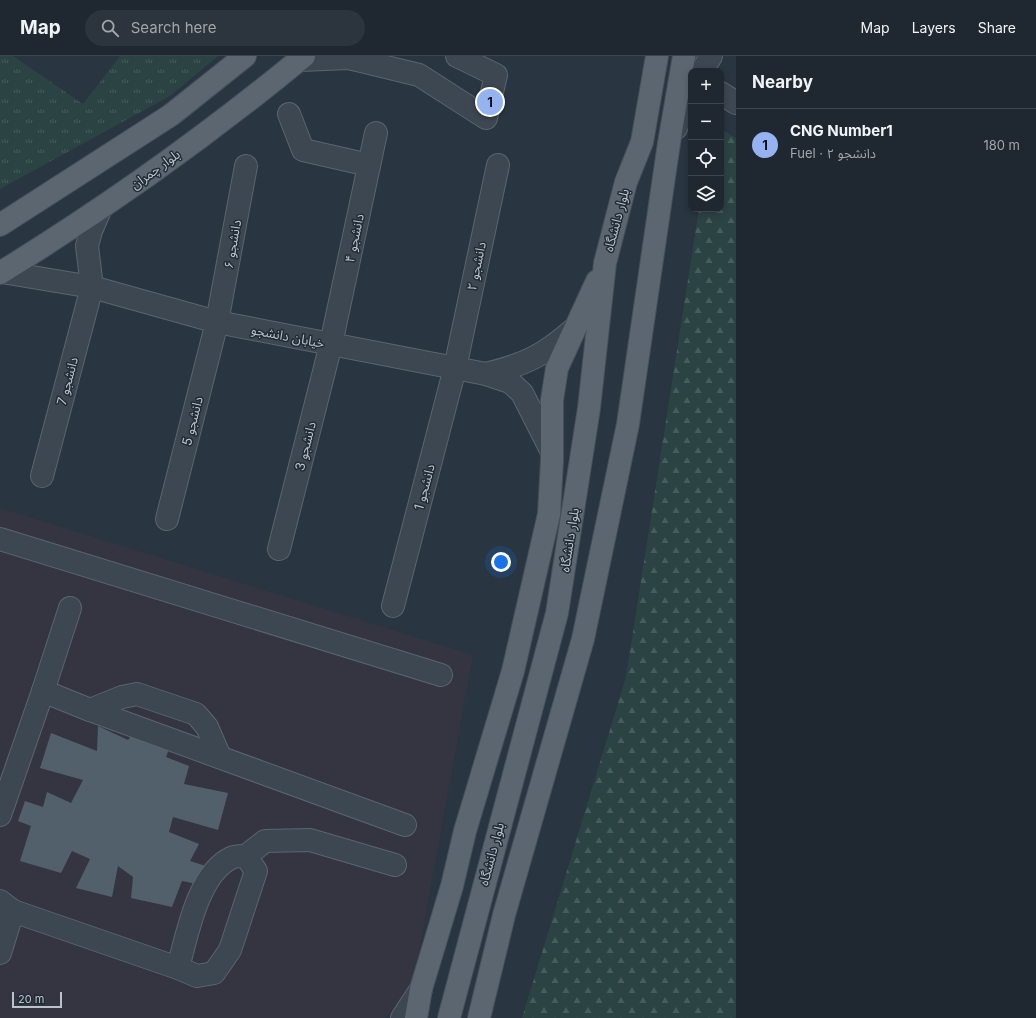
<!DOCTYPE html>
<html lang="en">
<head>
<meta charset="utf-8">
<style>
	:root { --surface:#1f2831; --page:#2c343d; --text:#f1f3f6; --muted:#a1a6ab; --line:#3c444d; --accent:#95b2f1 }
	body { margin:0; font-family:Inter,"Noto Sans Arabic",sans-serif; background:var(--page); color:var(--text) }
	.controls { position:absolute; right:12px; top:12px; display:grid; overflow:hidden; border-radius:8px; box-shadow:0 2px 6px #0003 }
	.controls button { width:36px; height:36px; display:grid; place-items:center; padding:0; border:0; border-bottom:1px solid var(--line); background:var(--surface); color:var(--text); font:20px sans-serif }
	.scale { position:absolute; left:12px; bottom:10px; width:50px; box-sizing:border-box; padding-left:4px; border:2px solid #bac2cb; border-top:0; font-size:11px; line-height:14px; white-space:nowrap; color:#bac2cb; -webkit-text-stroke:3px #222c36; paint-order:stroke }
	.you { position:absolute; left:501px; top:506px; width:14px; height:14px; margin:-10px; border:3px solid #fff; border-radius:50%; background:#1a73e8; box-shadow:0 0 0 6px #1a73e833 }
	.badge { display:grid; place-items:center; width:26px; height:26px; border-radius:50%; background:var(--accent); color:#111; font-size:13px; font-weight:700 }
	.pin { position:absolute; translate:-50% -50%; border:2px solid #fff; box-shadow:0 1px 4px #0006 }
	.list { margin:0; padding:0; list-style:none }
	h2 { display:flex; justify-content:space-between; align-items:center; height:52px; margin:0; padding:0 16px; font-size:17px }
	h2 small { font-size:13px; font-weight:400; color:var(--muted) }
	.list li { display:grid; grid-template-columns:26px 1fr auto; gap:12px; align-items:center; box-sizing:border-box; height:72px; padding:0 16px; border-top:1px solid var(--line) }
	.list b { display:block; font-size:15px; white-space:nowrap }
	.list p { margin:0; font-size:13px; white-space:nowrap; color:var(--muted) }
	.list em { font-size:13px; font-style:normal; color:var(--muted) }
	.icon { flex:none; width:22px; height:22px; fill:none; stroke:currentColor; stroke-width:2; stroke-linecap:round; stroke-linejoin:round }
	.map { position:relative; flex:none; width:736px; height:962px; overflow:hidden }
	header { display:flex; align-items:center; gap:24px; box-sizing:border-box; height:56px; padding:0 20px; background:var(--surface); border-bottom:1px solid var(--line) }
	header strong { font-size:19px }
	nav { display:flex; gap:22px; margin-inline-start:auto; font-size:14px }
	.search { width:280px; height:36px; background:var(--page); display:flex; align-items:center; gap:10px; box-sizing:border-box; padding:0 14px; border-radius:22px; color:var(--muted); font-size:15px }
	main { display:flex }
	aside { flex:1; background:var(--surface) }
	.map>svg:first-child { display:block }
	.medical { fill:#353542 }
	.grass { fill:url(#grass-tufts) }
	.forest { fill:url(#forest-firs) }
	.building { fill:#52606b }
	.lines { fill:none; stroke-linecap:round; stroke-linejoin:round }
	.minor-casing { stroke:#5b656e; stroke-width:24 }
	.major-casing { stroke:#47505a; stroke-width:24 }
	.minor { stroke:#3d4751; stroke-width:22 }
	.major { stroke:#5b6670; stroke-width:22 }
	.labels { text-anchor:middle; stroke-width:3; stroke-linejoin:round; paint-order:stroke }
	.street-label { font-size:13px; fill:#bac2cb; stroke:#222c36 }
</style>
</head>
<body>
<header>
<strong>Map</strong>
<div class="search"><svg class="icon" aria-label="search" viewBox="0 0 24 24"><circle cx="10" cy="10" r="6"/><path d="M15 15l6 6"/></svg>Search here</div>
<nav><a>Map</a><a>Layers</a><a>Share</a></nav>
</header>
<main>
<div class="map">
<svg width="736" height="962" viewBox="0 0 736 962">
	<defs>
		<pattern id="grass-tufts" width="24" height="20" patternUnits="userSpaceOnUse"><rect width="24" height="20" fill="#2c4343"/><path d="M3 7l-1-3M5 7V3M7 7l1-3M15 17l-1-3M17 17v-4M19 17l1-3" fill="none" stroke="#485c5d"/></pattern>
		<pattern id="forest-firs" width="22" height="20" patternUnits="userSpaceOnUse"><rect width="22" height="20" fill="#2c4343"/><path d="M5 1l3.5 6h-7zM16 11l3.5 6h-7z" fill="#485c5d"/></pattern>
	</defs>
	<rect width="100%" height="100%" fill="#293541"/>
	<path class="medical" d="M0 452 473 599 412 935 385 962H0Z"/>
	<path class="grass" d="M0 0H13L83 48 120 0H218L170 40 0 133Z"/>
	<path class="forest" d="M721 73 736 82V962H522L626 621 699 153H721Z"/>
	<path class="building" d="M98 670 128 684 137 672 171 688 166 701 189 710 184 728 228 737 218 774 173 761 169 776 199 788 190 805 206 810 202 829 182 825 172 851 131 842 133 821 118 810 112 841 76 832 90 803 72 795 61 817 20 805 31 770 18 765 25 745 43 751 47 736 71 747 83 724 40 712 51 677 97 695Z"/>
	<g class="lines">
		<defs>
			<g id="minor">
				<path d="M300 4 349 2 419 19 486 62 496 19 457 0"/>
				<path d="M702 15 711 0"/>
				<path d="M721 37 736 47"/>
				<path d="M289 58 303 94 369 109"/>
				<path d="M676 72 691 37"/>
				<path d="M2 216 92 231 217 266 486 318"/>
				<path d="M552 396 522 337 510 326 486 318C527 308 544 299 575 272"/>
				<path d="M42 420 92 231 87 190 91 175 100 154"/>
				<path d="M167 463 217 266 246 110"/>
				<path d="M0 483 441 619"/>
				<path d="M279 493 331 288 376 77"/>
				<path d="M393 550 455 312 498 109"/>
				<path d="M43 635 70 552"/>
				<path d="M90 654 122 641 137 638 196 658 207 671 220 701"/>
				<path d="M0 759 43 635 90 654 405 769"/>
				<path d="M246 800 265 785 310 784 395 809"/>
				<path d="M0 845 13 855 0 897"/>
				<path d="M13 855 178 912 197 920 214 917 230 894 256 815 246 800C241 800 235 800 231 802 198 818 187 879 178 912"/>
				<path d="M402 962 421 933"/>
			</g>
			<g id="major">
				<path d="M0 169 171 59 245 0"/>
				<path d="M0 217C106 152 208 79 304 0"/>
				<path d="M416 962 421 933 452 830 465 775 513 615 549 458 552 405V344L557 312 597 225"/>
				<path d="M449 962 557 557 589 352 605 207 626 126 642 86 657 0"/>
				<path d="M479 962 504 859 583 583 628 368 669 87 684 0"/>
			</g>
		</defs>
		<use href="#minor" class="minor-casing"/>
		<use href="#major" class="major-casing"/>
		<use href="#minor" class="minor"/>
		<use href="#major" class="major"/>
	</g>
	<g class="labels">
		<g class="street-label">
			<text transform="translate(155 113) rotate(-36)" y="5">بلوار چمران</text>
			<text transform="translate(616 164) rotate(-75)" y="5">بلوار دانشگاه</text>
			<text transform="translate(354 182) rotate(-78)" y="5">دانشجو ۴</text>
			<text transform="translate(232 188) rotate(-80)" y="5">دانشجو ۶</text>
			<text transform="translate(476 210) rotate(-78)" y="5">دانشجو ۲</text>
			<text transform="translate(288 280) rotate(11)" y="5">خیابان دانشجو</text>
			<text transform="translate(67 325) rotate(-75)" y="5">دانشجو 7</text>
			<text transform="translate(192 365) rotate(-76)" y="5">دانشجو 5</text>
			<text transform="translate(305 390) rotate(-76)" y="5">دانشجو 3</text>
			<text transform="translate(424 431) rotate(-75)" y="5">دانشجو 1</text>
			<text transform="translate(569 484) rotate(-81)" y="5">بلوار دانشگاه</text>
			<text transform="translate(491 798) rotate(-75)" y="5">بلوار دانشگاه</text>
		</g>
	</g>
</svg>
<div class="controls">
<button>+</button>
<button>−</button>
<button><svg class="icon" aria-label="locate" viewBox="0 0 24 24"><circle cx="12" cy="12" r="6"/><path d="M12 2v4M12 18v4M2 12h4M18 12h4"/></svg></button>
<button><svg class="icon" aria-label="layers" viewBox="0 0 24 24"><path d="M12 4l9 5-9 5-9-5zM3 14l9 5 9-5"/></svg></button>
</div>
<div class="scale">20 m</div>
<div class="you"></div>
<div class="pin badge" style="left:490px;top:46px">1</div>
</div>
<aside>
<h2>Nearby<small></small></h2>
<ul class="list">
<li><span class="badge">1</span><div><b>CNG Number1</b><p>Fuel · دانشجو ۲</p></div><em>180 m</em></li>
</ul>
</aside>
</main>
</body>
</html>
